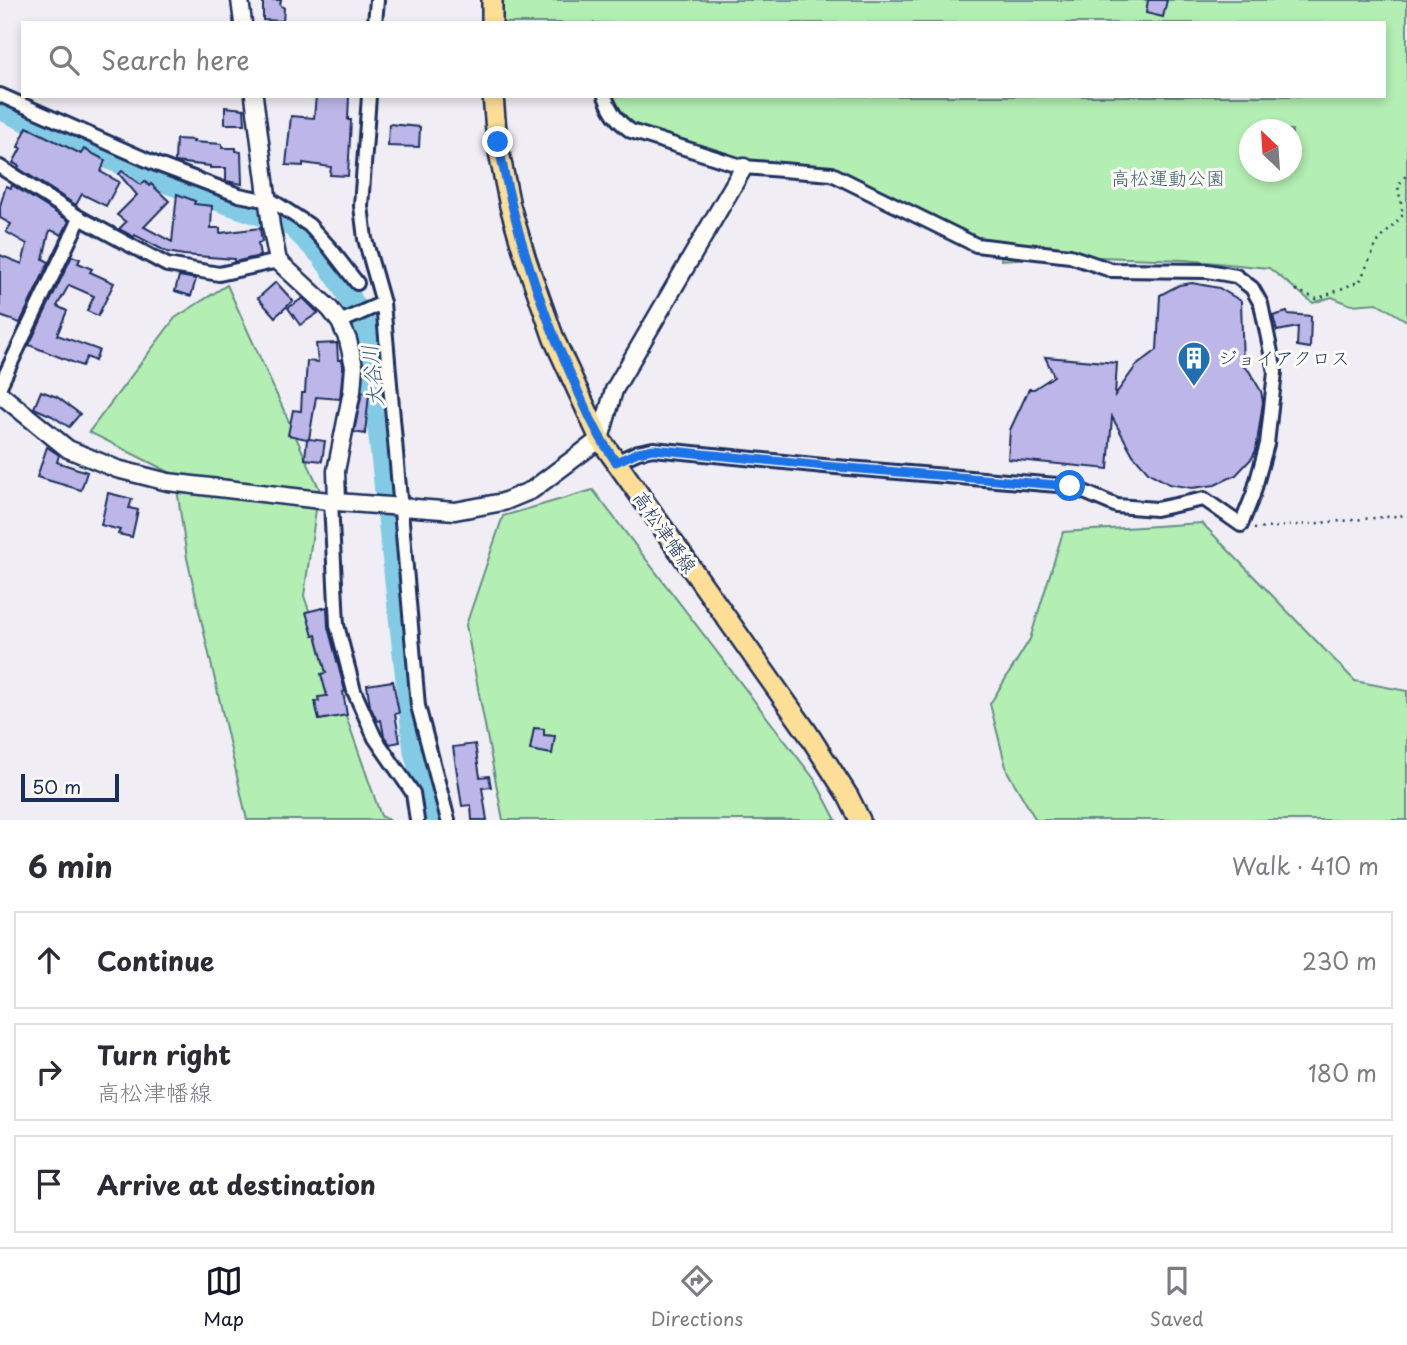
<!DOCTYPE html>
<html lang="en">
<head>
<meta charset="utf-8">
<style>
	:root { --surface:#fff; --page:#f2f2f3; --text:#2b2b33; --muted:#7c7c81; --line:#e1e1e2; --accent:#111827 }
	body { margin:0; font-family:"Playpen Sans","Klee One",sans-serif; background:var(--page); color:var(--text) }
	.compass { position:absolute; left:1239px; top:119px; width:63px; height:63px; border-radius:50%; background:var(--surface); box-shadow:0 4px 10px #0003; rotate:335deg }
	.scale { position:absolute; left:21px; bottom:18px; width:98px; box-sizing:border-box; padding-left:7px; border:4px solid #1b2f5e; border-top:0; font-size:19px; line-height:24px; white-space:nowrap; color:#1b2f5e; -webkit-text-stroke:5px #fdfcf7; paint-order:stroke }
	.stop { position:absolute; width:21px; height:21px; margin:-16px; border:5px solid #1a73e8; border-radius:50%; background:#fff }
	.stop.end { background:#1a73e8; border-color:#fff; box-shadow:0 2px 7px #0008 }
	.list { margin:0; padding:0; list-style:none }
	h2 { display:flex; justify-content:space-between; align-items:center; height:91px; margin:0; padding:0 28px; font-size:30px }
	h2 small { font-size:23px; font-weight:400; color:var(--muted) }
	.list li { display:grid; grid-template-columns:46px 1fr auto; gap:21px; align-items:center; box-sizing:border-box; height:98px; margin:0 14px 14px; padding:0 14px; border:2px solid var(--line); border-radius:0px }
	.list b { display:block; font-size:26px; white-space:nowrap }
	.list p { margin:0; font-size:23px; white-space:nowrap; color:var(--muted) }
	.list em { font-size:23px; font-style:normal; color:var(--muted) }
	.icon { flex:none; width:38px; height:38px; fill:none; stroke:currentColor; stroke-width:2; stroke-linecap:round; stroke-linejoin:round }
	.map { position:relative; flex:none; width:1407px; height:820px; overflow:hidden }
	.search { position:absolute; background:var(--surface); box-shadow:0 4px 10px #0003; left:21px; right:21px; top:21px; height:77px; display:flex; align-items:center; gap:18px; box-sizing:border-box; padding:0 24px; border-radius:0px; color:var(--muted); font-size:26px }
	.sheet { height:427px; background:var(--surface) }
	nav { display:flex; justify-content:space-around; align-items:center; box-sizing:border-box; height:98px; border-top:2px solid var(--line); background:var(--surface); font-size:19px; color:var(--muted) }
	nav a { display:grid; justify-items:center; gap:4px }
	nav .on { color:var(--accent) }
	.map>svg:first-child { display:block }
	.green { fill:#b3eeb2; stroke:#678e88; stroke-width:2; fill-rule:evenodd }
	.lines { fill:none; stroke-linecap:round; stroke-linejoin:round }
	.river { stroke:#83cbe4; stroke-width:23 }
	.building { fill:#bdb7e9; stroke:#1b2f5e; stroke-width:2 }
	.street-casing { stroke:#1b2f5e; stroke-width:18 }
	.secondary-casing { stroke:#1b2f5e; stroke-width:21 }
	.primary-casing { stroke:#1b2f5e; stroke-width:24 }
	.path { stroke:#1b2f5e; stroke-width:2.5; stroke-dasharray:2 5; stroke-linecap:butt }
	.street { stroke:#fdfcf7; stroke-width:12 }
	.secondary { stroke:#fdfcf7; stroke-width:16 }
	.primary { stroke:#fcde96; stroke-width:19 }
	.route { stroke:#1a73e8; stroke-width:9 }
	.labels { text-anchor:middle; stroke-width:6; stroke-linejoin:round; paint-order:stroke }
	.park-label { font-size:19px; fill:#415f73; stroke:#fdfcf7 }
	.poi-label { font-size:19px; fill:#1b2f5e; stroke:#fdfcf7; text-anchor:start }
	.street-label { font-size:19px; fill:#1b2f5e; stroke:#fdfcf7 }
	.water-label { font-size:21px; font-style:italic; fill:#3a5e86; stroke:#fdfcf7 }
</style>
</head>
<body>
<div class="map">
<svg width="1407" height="820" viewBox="0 0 1407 820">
	<rect width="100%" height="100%" fill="#f0eef4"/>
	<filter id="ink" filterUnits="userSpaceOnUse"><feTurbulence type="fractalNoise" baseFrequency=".0143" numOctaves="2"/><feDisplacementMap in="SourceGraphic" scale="14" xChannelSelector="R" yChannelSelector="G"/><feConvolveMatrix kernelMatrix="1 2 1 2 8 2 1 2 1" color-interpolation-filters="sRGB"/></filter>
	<g filter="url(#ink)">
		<g class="green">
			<path d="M503 0H1407V321L1377 303 1351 305 1332 297 1313 303 1269 268 1185 260 1070 256 1001 260 1003 241 971 236 835 169 756 165 631 127 622 121 609 96H1384V23H502ZM1250 130H1292V172H1250Z"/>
			<path d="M227 285 319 488 304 596 381 816 390 820H247L187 558 175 475 89 432 175 318Z"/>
			<path d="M593 490 815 780 836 820H503L466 625 503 516Z"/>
			<path d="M1202 523 1355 681 1407 691V820H1036L1007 771 990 704 1030 639 1063 532Z"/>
		</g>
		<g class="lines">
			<path class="river" d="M0 108 92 151 164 181 292 225 322 255 339 279 368 330 415 752 434 820"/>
		</g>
		<g class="building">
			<path d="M263 0H281L280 5 284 8 283 21 263 20Z"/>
			<path d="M1148 0H1167L1163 17 1146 13Z"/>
			<path d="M316 96H349L348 120H351L348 176 330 175 331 167 303 163V166L286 165 291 116 314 118Z"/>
			<path d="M225 107 244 109 245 124H225Z"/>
			<path d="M389 124 420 127 419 147 388 146Z"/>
			<path d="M27 127 81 154 84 149 105 160 101 172 119 182 106 206 82 194 76 205 18 168 19 166 13 163 21 148 18 147Z"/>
			<path d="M176 139 194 140 193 142 222 144V148H236V151L241 152 242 184 226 181V168H210V166L175 162Z"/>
			<path d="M122 171 141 185 145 181 149 186 151 184 169 201 144 227 172 242 177 194 195 201 194 204 212 206 211 228H220V233L260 228 262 242 258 243 260 256 234 262V259L184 255 167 252 135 235 134 237 119 229 126 222 117 215 137 195 119 174Z"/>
			<path d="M12 185 69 221 62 235 51 230 49 233 43 259 49 262 20 323 0 316V255L22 264 27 244 6 232 11 224 0 218V206L6 186 11 188Z"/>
			<path d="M72 256 80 259 78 263 92 269 90 272 114 283 98 316 87 311 94 296 69 285 57 306 67 311 57 335 99 350 95 361 87 357 82 366 29 345Z"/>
			<path d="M179 276 196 279 191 296 175 291Z"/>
			<path d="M276 282 293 301 275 317 258 298Z"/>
			<path d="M1192 283 1219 288 1241 301 1243 366 1249 371 1261 391 1263 402 1256 450 1252 458 1236 475 1215 485 1192 488 1169 484 1149 473 1133 455 1112 417 1108 469 1008 459 1010 430 1029 389H1034L1054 376 1045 357 1117 363 1115 395 1136 366 1157 350 1160 295 1179 285Z"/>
			<path d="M303 298 318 313 300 325 288 308Z"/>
			<path d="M1287 312 1288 314 1311 316 1310 348 1297 346 1298 327 1277 331 1273 316Z"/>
			<path d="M337 343 338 360H342L343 367 340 399 316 397 309 439 325 441 322 461 305 459 307 439 288 435 293 410 301 411 302 393H305L307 361 318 362 316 344Z"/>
			<path d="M41 391 57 397 80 414 69 427 52 416 34 408Z"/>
			<path d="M362 392 369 393 365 434 354 432Z"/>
			<path d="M47 447 59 455 57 462 87 472 81 490 37 477Z"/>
			<path d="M108 493 132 499 129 508 138 510 132 537 118 534 120 530 101 525Z"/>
			<path d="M327 607 328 627 345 691 343 692 347 715 319 720 315 702 319 701 318 697 327 696 321 674 326 673 316 635 313 636 306 612Z"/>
			<path d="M393 681 399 713 395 714 400 742 390 744 384 736 381 720 377 721 370 706 367 685Z"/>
			<path d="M534 728 544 729V735L555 736 552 754 530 750Z"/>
			<path d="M475 744 480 777 489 776 491 787 482 788 487 820H472L471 805 462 806 453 747Z"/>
		</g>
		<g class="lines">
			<defs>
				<g id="street">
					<path d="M375 23 377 0"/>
					<path d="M0 95 156 164 239 195 274 202 309 225 330 248 357 283"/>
					<path d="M605 96C611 112 617 121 631 131L744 167 832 174 976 245 1070 256 1111 270 1208 271 1236 276 1252 288 1261 304 1275 372 1267 444 1253 495 1241 525 1204 499 1156 509 1117 506 1070 486 824 466 653 449 638 452 616 462"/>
					<path d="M0 167 80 218 167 265 219 274 278 261"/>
					<path d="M383 303 418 706 448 820"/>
					<path d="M340 322 383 303 365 239 361 206 369 96"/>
					<path d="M0 386 80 218"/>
					<path d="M331 501 337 625 354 691 375 738 413 793 417 820"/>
				</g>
				<g id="secondary">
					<path d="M240 0 243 23"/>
					<path d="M254 96 271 226 278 261 330 309 340 322 348 340 354 366 352 391 336 471 337 502"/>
					<path d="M0 394 68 449 117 469 168 482 337 502 455 511 503 502 532 490 600 439 614 390 744 167"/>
				</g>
				<g id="primary">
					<path d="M492 23V0"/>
					<path d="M493 96 497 142 510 206 526 260 554 339 600 439 807 732 848 796 860 820"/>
				</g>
			</defs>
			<use href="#street" class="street-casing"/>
			<use href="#secondary" class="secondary-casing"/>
			<use href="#primary" class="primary-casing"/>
			<g class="path">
				<path d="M1296 290 1317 299 1360 281 1377 243 1403 215 1398 186 1407 174"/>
				<path d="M1254 529 1407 515"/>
			</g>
			<use href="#street" class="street"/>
			<use href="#secondary" class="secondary"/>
			<use href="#primary" class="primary"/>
		</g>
	</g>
	<g class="lines" filter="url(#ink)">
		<path class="route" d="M498 142C514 226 538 304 574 382 586 410 598 437 616 462L638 452 653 449 824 466 1070 486"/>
	</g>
	<defs>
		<symbol id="building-pin" viewBox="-11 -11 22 30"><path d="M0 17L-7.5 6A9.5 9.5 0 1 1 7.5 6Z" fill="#1f6fb2" stroke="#fdfcf7"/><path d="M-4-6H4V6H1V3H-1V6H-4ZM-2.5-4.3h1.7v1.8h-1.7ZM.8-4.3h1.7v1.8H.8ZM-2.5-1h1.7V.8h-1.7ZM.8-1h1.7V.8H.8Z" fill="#fff"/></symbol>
	</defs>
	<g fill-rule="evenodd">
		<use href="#building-pin" x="1175" y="339" width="38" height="52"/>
	</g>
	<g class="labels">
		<g class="park-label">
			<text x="1168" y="185">高松運動公園</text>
		</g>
		<g class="poi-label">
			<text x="1218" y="365">ジョイアクロス</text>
		</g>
		<g class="street-label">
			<text transform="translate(665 532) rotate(55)" y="7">高松津幡線</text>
		</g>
		<g class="water-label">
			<text transform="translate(373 376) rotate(-96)" y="7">大谷川</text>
		</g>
	</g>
</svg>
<svg class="compass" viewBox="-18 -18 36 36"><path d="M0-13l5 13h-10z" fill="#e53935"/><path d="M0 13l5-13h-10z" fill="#7c7c81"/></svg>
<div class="scale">50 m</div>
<div class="stop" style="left:1070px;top:486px"></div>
<div class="stop end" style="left:498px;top:142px"></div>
<div class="search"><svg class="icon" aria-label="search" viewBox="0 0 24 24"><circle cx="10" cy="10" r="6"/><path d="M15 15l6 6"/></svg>Search here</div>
</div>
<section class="sheet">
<h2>6 min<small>Walk · 410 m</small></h2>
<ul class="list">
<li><svg class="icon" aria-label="ahead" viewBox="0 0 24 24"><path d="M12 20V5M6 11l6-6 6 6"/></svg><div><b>Continue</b></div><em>230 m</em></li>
<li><svg class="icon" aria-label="right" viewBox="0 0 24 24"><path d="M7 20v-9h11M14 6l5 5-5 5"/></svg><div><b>Turn right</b><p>高松津幡線</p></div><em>180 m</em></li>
<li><svg class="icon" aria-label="arrive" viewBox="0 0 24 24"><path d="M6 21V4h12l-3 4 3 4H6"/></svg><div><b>Arrive at destination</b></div></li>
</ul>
</section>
<nav>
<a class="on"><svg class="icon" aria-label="map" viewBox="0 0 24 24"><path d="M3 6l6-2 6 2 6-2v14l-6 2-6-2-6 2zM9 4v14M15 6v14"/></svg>Map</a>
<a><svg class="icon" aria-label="directions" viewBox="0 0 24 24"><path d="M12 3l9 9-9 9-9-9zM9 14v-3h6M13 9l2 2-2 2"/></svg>Directions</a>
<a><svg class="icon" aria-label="saved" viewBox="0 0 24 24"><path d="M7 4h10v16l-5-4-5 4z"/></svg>Saved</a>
</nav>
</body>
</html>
